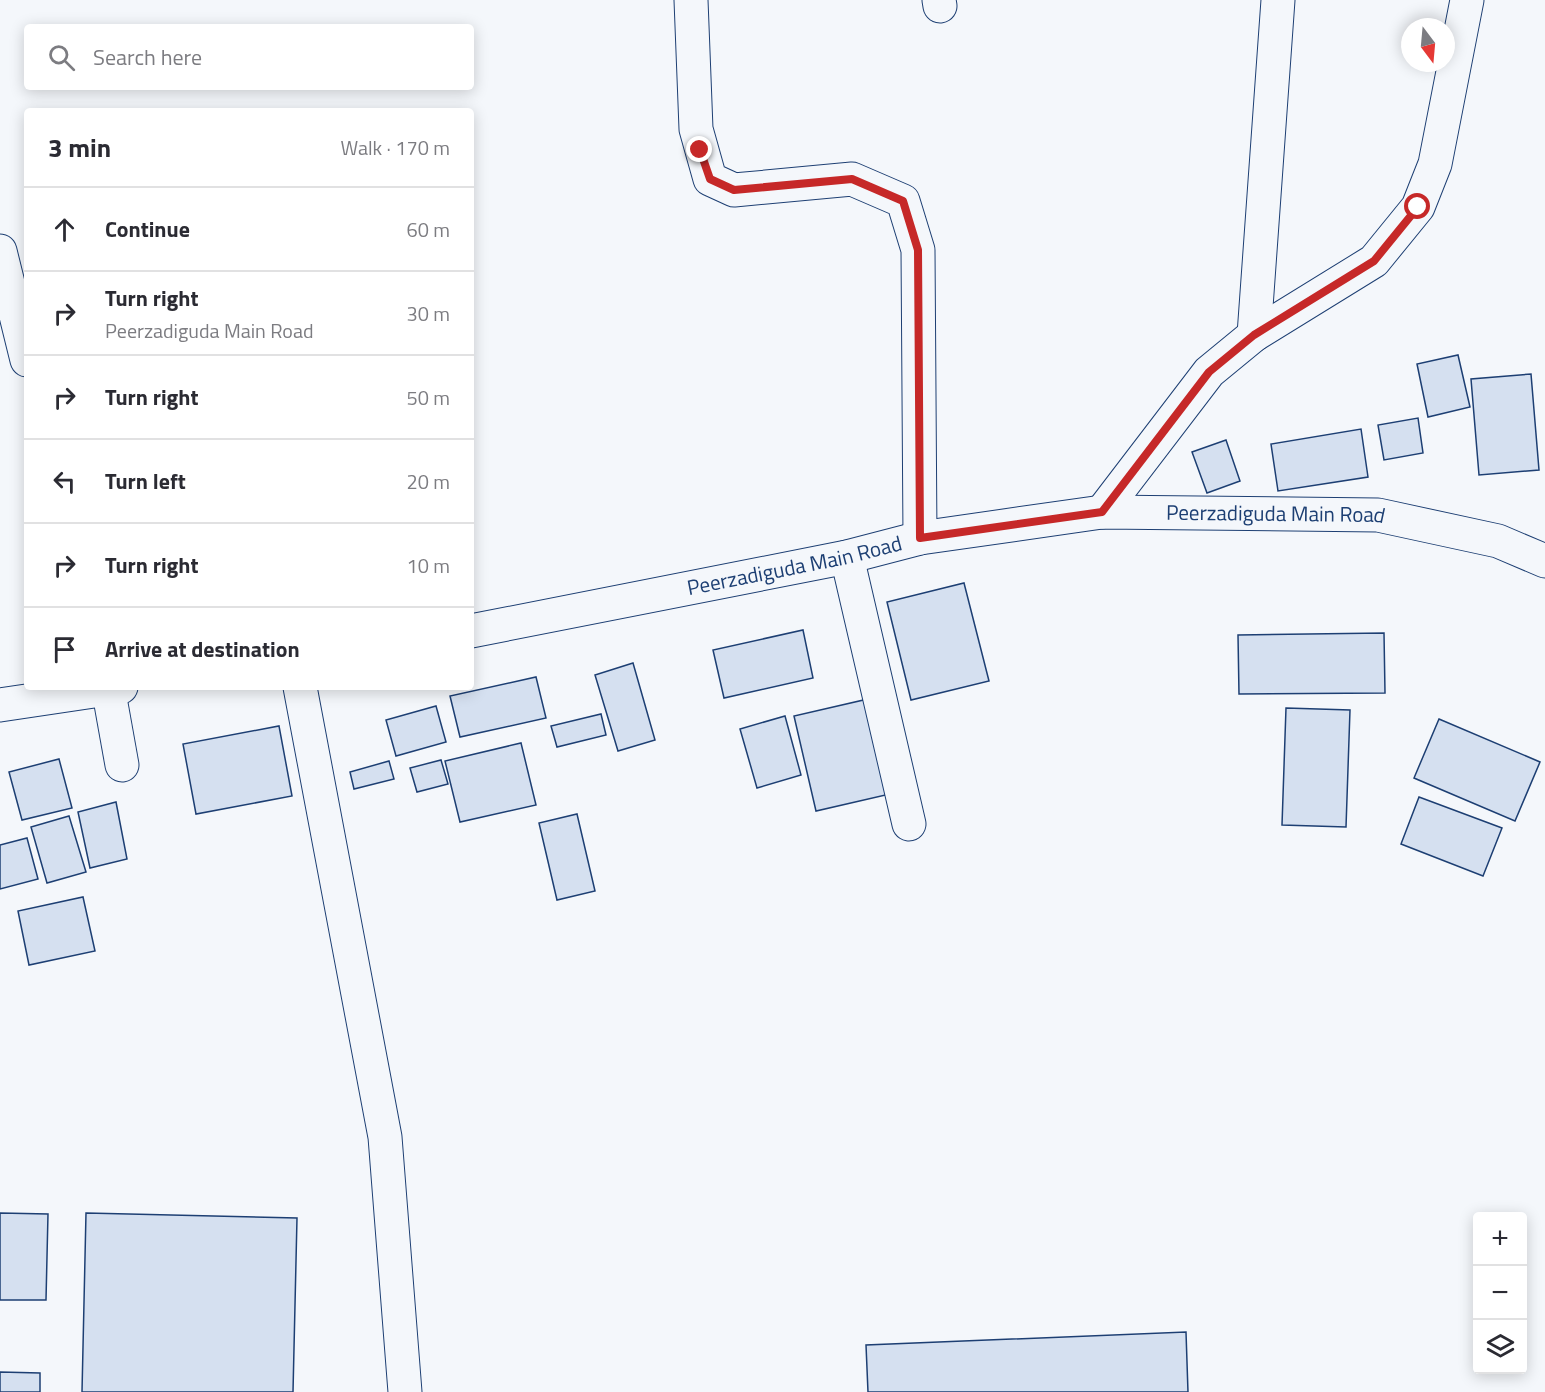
<!DOCTYPE html>
<html lang="en">
<head>
<meta charset="utf-8">
<style>
	:root { --surface:#fff; --page:#f2f2f3; --text:#2b2b33; --muted:#7c7c81; --line:#e1e1e2 }
	body { margin:0; font-family:"Titillium Web",sans-serif; background:var(--page); color:var(--text) }
	.controls { position:absolute; right:18px; bottom:18px; display:grid; overflow:hidden; border-radius:6px; box-shadow:0 3px 15px #0003 }
	.controls button { width:54px; height:54px; display:grid; place-items:center; padding:0; border:0; border-bottom:2px solid var(--line); background:var(--surface); color:var(--text); font:30px sans-serif }
	.compass { position:absolute; left:1401px; top:18px; width:54px; height:54px; border-radius:50%; background:var(--surface); box-shadow:0 3px 15px #0003; rotate:164deg }
	.stop { position:absolute; width:18px; height:18px; margin:-14px; border:4px solid #c62828; border-radius:50%; background:#fff }
	.stop.end { background:#c62828; border-color:#fff; box-shadow:0 2px 6px #0008 }
	.list { margin:0; padding:0; list-style:none }
	h2 { display:flex; justify-content:space-between; align-items:center; height:78px; margin:0; padding:0 24px; font-size:26px }
	h2 small { font-size:20px; font-weight:400; color:var(--muted) }
	.list li { display:grid; grid-template-columns:39px 1fr auto; gap:18px; align-items:center; box-sizing:border-box; height:84px; padding:0 24px; border-top:2px solid var(--line) }
	.list b { display:block; font-size:22px; white-space:nowrap }
	.list p { margin:0; font-size:20px; white-space:nowrap; color:var(--muted) }
	.list em { font-size:20px; font-style:normal; color:var(--muted) }
	.icon { flex:none; width:33px; height:33px; fill:none; stroke:currentColor; stroke-width:2; stroke-linecap:round; stroke-linejoin:round }
	.map { position:relative; flex:none; width:1545px; height:1392px; overflow:hidden }
	.search { position:absolute; background:var(--surface); box-shadow:0 3px 15px #0003; left:24px; top:24px; width:450px; height:66px; display:flex; align-items:center; gap:15px; box-sizing:border-box; padding:0 21px; border-radius:6px; color:var(--muted); font-size:22px }
	.panel { position:absolute; background:var(--surface); box-shadow:0 3px 15px #0003; left:24px; top:108px; width:450px; height:582px; border-radius:6px }
	.map>svg:first-child { display:block }
	.building { fill:#d5e0f0; stroke:#1d3f73; stroke-width:1.5 }
	.lines { fill:none; stroke-linecap:round; stroke-linejoin:round }
	.minor-casing { stroke:#1d3f73; stroke-width:35 }
	.minor { stroke:#f4f7fb; stroke-width:33 }
	.route { stroke:#c62828; stroke-width:8 }
	.labels { text-anchor:middle; stroke-width:4.5; stroke-linejoin:round; paint-order:stroke }
	.street-label { font-size:21px; fill:#1d3f73; stroke:#f4f7fb }
</style>
</head>
<body>
<div class="map">
<svg width="1545" height="1392" viewBox="0 0 1545 1392">
	<rect width="100%" height="100%" fill="#f4f7fb"/>
	<g class="building">
		<path d="M1458 355 1470 407 1428 417 1417 364Z"/>
		<path d="M1531 374 1539 470 1479 475 1471 379Z"/>
		<path d="M1418 418 1423 453 1384 460 1378 425Z"/>
		<path d="M1361 429 1368 477 1278 491 1271 444Z"/>
		<path d="M1226 440 1240 481 1207 493 1192 452Z"/>
		<path d="M964 583 989 681 911 700 887 602Z"/>
		<path d="M803 630 813 678 724 698 713 650Z"/>
		<path d="M1384 633 1385 693 1239 694 1238 635Z"/>
		<path d="M633 663 655 740 618 751 595 675Z"/>
		<path d="M536 677 546 718 460 737 450 696Z"/>
		<path d="M868 699 890 794 816 811 794 716Z"/>
		<path d="M436 706 446 742 396 756 386 720Z"/>
		<path d="M1286 708 1350 710 1346 827 1282 825Z"/>
		<path d="M601 714 606 735 557 747 551 726Z"/>
		<path d="M785 716 801 775 757 788 740 729Z"/>
		<path d="M1439 719 1540 762 1515 821 1414 778Z"/>
		<path d="M279 726 292 796 196 814 183 744Z"/>
		<path d="M521 743 536 805 460 822 445 761Z"/>
		<path d="M59 759 72 808 22 820 9 772Z"/>
		<path d="M441 760 448 784 417 792 410 768Z"/>
		<path d="M389 761 394 779 354 789 350 772Z"/>
		<path d="M1419 797 1502 828 1483 876 1401 844Z"/>
		<path d="M116 802 127 859 90 868 78 812Z"/>
		<path d="M577 814 595 891 557 900 539 823Z"/>
		<path d="M69 816 86 872 47 883 31 827Z"/>
		<path d="M27 838 38 879 0 889V845Z"/>
		<path d="M83 897 95 951 29 965 18 911Z"/>
		<path d="M0 1213 48 1214 46 1300H0Z"/>
		<path d="M86 1213 297 1218 293 1392H82Z"/>
		<path d="M1186 1332 1188 1392H868L866 1345Z"/>
		<path d="M0 1372 40 1373V1392H0Z"/>
	</g>
	<g class="lines">
		<defs>
			<g id="minor">
				<path d="M691 0 696 129 710 179 734 190 852 179 903 201 918 250 920 538"/>
				<path d="M939 0 940 6"/>
				<path d="M0 251 27 360"/>
				<path d="M1254 335 1278 0"/>
				<path d="M1102 512 1209 372 1254 335 1374 261 1418 207 1435 164 1467 0"/>
				<path d="M847 557 909 824"/>
				<path id="s1" d="M471 631 847 557 920 538 1102 512 1378 515 1498 541 1545 561"/>
				<path d="M108 687 122 765"/>
				<path d="M300 687 385 1137 405 1392"/>
				<path d="M0 705 121 687"/>
			</g>
		</defs>
		<use href="#minor" class="minor-casing"/>
		<use href="#minor" class="minor"/>
	</g>
	<g class="lines">
		<path class="route" d="M700 150 710 179 734 190 852 179 903 201 918 250 920 538 1102 512 1209 372 1254 335 1374 261 1418 207"/>
	</g>
	<g class="labels">
		<g class="street-label">
			<text dy="7" stroke="none"><textPath href="#s1" startOffset="816">Peerzadiguda Main Road</textPath></text>
			<text dy="7" stroke="none"><textPath href="#s1" startOffset="330">Peerzadiguda Main Road</textPath></text>
		</g>
	</g>
</svg>
<div class="controls">
<button>+</button>
<button>−</button>
<button><svg class="icon" aria-label="layers" viewBox="0 0 24 24"><path d="M12 4l9 5-9 5-9-5zM3 14l9 5 9-5"/></svg></button>
</div>
<svg class="compass" viewBox="-18 -18 36 36"><path d="M0-13l5 13h-10z" fill="#e53935"/><path d="M0 13l5-13h-10z" fill="#7c7c81"/></svg>
<div class="stop" style="left:1418px;top:207px"></div>
<div class="stop end" style="left:700px;top:150px"></div>
<div class="search"><svg class="icon" aria-label="search" viewBox="0 0 24 24"><circle cx="10" cy="10" r="6"/><path d="M15 15l6 6"/></svg>Search here</div>
<section class="panel">
<h2>3 min<small>Walk · 170 m</small></h2>
<ul class="list">
<li><svg class="icon" aria-label="ahead" viewBox="0 0 24 24"><path d="M12 20V5M6 11l6-6 6 6"/></svg><div><b>Continue</b></div><em>60 m</em></li>
<li><svg class="icon" aria-label="right" viewBox="0 0 24 24"><path d="M7 20v-9h11M14 6l5 5-5 5"/></svg><div><b>Turn right</b><p>Peerzadiguda Main Road</p></div><em>30 m</em></li>
<li><svg class="icon" aria-label="right" viewBox="0 0 24 24"><path d="M7 20v-9h11M14 6l5 5-5 5"/></svg><div><b>Turn right</b></div><em>50 m</em></li>
<li><svg class="icon" aria-label="left" viewBox="0 0 24 24"><path d="M17 20v-9H6M10 6l-5 5 5 5"/></svg><div><b>Turn left</b></div><em>20 m</em></li>
<li><svg class="icon" aria-label="right" viewBox="0 0 24 24"><path d="M7 20v-9h11M14 6l5 5-5 5"/></svg><div><b>Turn right</b></div><em>10 m</em></li>
<li><svg class="icon" aria-label="arrive" viewBox="0 0 24 24"><path d="M6 21V4h12l-3 4 3 4H6"/></svg><div><b>Arrive at destination</b></div></li>
</ul>
</section>
</div>
</body>
</html>
